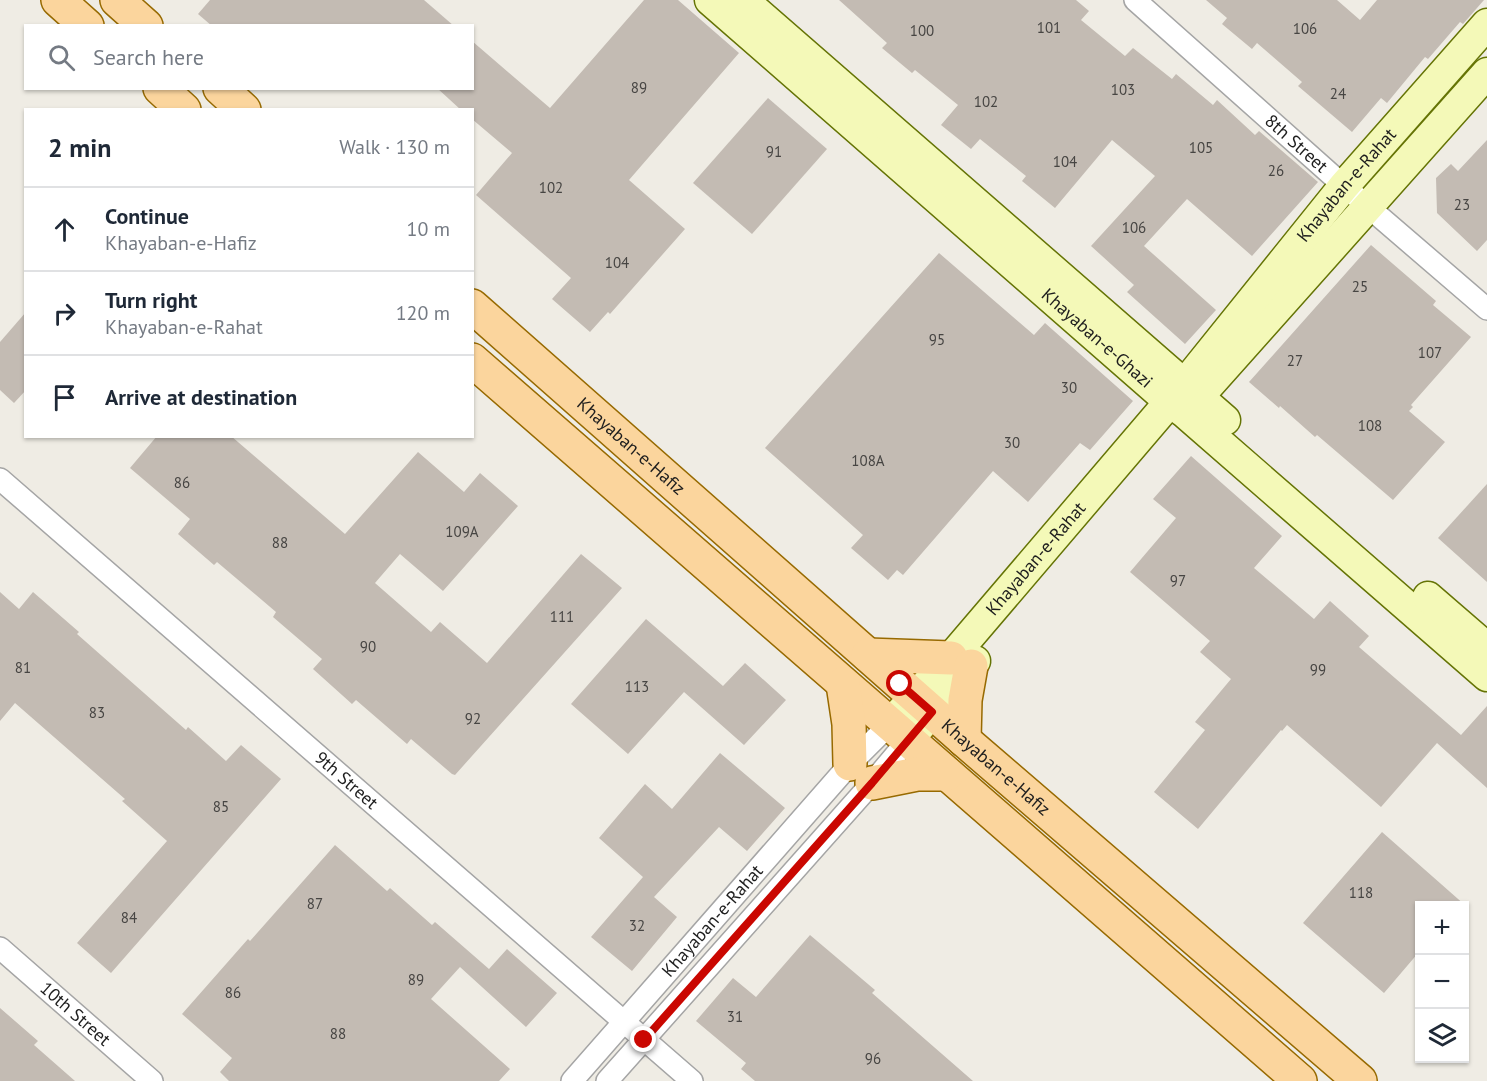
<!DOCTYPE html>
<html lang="en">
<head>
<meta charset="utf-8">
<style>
	:root { --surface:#fff; --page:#f2f2f3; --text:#1f2937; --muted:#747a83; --line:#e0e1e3 }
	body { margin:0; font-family:"PT Sans",sans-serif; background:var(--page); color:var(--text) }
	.controls { position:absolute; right:18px; bottom:18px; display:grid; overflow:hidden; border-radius:0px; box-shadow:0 2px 4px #0004 }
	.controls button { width:54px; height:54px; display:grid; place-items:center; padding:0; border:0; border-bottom:2px solid var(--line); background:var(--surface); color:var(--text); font:30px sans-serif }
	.stop { position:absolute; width:18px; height:18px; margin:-14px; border:4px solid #ca0701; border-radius:50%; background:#fff }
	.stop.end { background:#ca0701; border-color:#fff; box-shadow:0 2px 6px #0008 }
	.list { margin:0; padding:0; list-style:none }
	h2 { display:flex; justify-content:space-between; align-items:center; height:78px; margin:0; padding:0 24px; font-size:26px }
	h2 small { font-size:20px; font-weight:400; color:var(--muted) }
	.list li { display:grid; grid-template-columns:39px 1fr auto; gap:18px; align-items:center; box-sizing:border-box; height:84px; padding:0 24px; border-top:2px solid var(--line) }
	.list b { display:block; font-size:22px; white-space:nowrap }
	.list p { margin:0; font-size:20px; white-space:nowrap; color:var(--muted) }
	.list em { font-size:20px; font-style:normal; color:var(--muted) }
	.icon { flex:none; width:33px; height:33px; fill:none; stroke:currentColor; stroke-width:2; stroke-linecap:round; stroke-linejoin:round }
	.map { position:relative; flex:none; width:1487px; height:1081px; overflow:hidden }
	.search { position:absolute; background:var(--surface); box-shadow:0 2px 4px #0004; left:24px; top:24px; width:450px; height:66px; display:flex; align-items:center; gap:15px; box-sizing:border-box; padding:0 21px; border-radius:0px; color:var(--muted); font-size:22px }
	.panel { position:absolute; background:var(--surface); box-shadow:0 2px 4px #0004; left:24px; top:108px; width:450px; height:330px; border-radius:0px }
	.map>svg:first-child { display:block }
	.building { fill:#c3bbb3 }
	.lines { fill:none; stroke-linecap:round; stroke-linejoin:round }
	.street-casing { stroke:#a5a5a5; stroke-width:24 }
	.secondary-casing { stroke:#657405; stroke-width:33 }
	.primary-casing { stroke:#976a01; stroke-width:36 }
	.street { stroke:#fff; stroke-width:21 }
	.secondary { stroke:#f4f9b8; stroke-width:30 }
	.primary { stroke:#fbd59d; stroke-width:33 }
	.route { stroke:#ca0701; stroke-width:8 }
	.labels { text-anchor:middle; stroke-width:4.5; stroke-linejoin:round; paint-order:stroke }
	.number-label { font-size:15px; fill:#474543 }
	.street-label { font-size:18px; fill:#1e1e1e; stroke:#fff }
</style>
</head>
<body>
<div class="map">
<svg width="1487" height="1081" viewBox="0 0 1487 1081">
	<rect width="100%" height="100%" fill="#efece4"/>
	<g class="building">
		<path d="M210 0H424L454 26H212L198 14Z"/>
		<path d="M644 0H678L739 53 629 180 685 229 610 314 608 312 590 332 552 299 571 278 476 195 512 153 472 119V110H461L437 88H472V41L550 108Z"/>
		<path d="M839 0H1076L1089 11 1081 20 1125 56 1133 48 1172 79 1176 74 1213 105 1217 100 1255 135 1259 131 1318 182 1252 256 1187 199 1144 246 1216 310 1185 344 1127 292 1134 285 1091 246 1155 176 1112 140 1055 208 1022 181 1026 176 980 139 971 149 941 125 958 105 915 70 912 73 882 48 887 43Z"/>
		<path d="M1206 0H1337L1360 20 1377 0H1484L1463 24 1460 22 1428 59 1425 57 1387 103 1381 98 1352 132 1298 86 1302 82 1257 43 1252 49 1222 24 1227 18Z"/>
		<path d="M768 98 827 149 752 234 693 183Z"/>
		<path d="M1487 140V240L1477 251 1437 213 1436 178 1451 164 1458 171Z"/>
		<path d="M1371 245 1436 301 1433 305 1471 337 1411 405 1413 407 1409 411 1445 442 1393 500 1317 435 1315 437 1280 406 1279 408 1249 382Z"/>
		<path d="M939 253 1034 335 1045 323 1133 401 1090 450 1080 443 1028 502 993 471 903 575 897 570 888 580 851 548 863 535 765 448Z"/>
		<path d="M26 312V390L14 403 0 390V342Z"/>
		<path d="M157 436H231L345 534 418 452 464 492 480 473 518 506 443 591 400 554 375 583 431 632 440 622 487 663 581 554 622 588 455 775 452 774 411 739 407 744 356 700 352 704 313 669 322 659 273 617 276 612 217 562 214 565 178 534 190 519 130 468Z"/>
		<path d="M1191 456 1282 536 1254 568 1314 619 1330 601 1369 636 1359 647 1461 735 1487 706V788L1437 743 1381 807 1287 725 1282 731 1281 730 1198 829 1154 792 1205 730 1195 722 1231 679 1200 652 1210 641 1130 572 1176 518 1153 499Z"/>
		<path d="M1487 484V582L1438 538Z"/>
		<path d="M0 592 19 609 33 592 79 632 77 634 186 730 188 727 226 761 241 745 281 779 111 973 77 943 167 841 122 801 125 799 15 703 0 721Z"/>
		<path d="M646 619 723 686 745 663 786 700 744 745 684 692 628 754 571 704Z"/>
		<path d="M720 753 785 808 747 851 719 827 654 897 677 917 632 971 591 937 643 877 599 838 645 784 672 809Z"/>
		<path d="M1382 832 1466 906H1419V952L1384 993 1303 923Z"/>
		<path d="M335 845 387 891 390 888 432 925 435 922 489 969 507 949 557 993 526 1027 460 967 431 999 510 1069 499 1081H229L220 1072 232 1058 182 1014 248 939 250 941Z"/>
		<path d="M810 935 875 990 872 993 973 1081H755L741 1069 746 1063 696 1021 733 978 756 997Z"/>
		<path d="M0 1008 38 1041 34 1045 75 1081H0Z"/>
	</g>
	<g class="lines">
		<defs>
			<g id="street">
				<path id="s1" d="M1135 0 1344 186 1487 309"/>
				<path id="s2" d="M0 479 692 1081"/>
				<path id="s3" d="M0 948 152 1081"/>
				<path id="s4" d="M572 1081 850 764 891 723"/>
				<path d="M607 1081 872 783 909 739"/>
			</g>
			<g id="secondary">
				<path id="s5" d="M710 0 1170 402 1185 413 1487 676"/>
				<path d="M743 0 1225 420"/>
				<path d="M1208 386 1487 73"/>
				<path d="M1428 597 1487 648"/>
				<path id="s6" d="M891 723 951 658 1184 385 1344 186 1487 24"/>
				<path d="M909 739 975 661"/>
			</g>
			<g id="primary">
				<path d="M58 0 87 26"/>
				<path d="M117 0 146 26"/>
				<path d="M160 88 184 110"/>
				<path d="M220 88 244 110"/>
				<path id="s7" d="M472 306 964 740 1360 1081"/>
				<path d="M472 360 1300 1081"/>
				<path d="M868 655 951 658"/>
				<path d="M843 684 849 724 850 764"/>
				<path d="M964 740 965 700 971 666"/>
				<path d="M872 783 917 774H947"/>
			</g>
		</defs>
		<use href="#street" class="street-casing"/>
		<use href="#secondary" class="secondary-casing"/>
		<use href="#primary" class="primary-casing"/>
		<use href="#street" class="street"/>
		<use href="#secondary" class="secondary"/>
		<use href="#primary" class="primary"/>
	</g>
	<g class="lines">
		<path class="route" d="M644 1040 872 783 932 712 900 684"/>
	</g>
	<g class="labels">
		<g class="number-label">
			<text x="1049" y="33">101</text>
			<text x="1305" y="34">106</text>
			<text x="922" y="36">100</text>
			<text x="639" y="93">89</text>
			<text x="1123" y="95">103</text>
			<text x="1338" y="99">24</text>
			<text x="986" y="107">102</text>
			<text x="1201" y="153">105</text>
			<text x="774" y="157">91</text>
			<text x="1065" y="167">104</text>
			<text x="1276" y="176">26</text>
			<text x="551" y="193">102</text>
			<text x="1462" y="210">23</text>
			<text x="1134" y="233">106</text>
			<text x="617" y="268">104</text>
			<text x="1360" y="292">25</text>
			<text x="937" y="345">95</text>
			<text x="1430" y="358">107</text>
			<text x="1295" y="366">27</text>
			<text x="1069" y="393">30</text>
			<text x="1370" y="431">108</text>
			<text x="1012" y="448">30</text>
			<text x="868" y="466">108A</text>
			<text x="182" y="488">86</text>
			<text x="462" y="537">109A</text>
			<text x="280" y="548">88</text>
			<text x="1178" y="586">97</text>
			<text x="562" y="622">111</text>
			<text x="368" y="652">90</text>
			<text x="23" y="673">81</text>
			<text x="1318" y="675">99</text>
			<text x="637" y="692">113</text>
			<text x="97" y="718">83</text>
			<text x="473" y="724">92</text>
			<text x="221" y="812">85</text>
			<text x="1361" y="898">118</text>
			<text x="315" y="909">87</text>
			<text x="129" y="923">84</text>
			<text x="637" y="931">32</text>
			<text x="416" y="985">89</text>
			<text x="233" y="998">86</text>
			<text x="735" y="1022">31</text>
			<text x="338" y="1039">88</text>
			<text x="873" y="1064">96</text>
		</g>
		<g class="street-label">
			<text dy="6" stroke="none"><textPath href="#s1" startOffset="216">8th Street</textPath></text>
			<text dy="6" stroke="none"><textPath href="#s6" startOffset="705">Khayaban-e-Rahat</textPath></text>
			<text dy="6" stroke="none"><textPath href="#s5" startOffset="514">Khayaban-e-Ghazi</textPath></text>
			<text dy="6" stroke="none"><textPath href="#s7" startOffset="212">Khayaban-e-Hafiz</textPath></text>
			<text dy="6" stroke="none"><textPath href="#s6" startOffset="219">Khayaban-e-Rahat</textPath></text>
			<text dy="6" stroke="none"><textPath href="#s7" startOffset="698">Khayaban-e-Hafiz</textPath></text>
			<text dy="6" stroke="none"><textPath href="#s2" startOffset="459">9th Street</textPath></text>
			<text dy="6" stroke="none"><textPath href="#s4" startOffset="213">Khayaban-e-Rahat</textPath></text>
			<text dy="6" stroke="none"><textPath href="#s3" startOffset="100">10th Street</textPath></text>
		</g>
	</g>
</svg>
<div class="controls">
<button>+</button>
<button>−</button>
<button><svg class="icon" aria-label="layers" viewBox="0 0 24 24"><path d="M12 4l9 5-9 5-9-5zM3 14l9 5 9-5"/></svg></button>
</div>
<div class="stop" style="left:900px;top:684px"></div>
<div class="stop end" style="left:644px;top:1040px"></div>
<div class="search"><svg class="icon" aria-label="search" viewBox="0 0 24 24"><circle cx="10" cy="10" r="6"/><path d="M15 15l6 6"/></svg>Search here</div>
<section class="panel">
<h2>2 min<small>Walk · 130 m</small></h2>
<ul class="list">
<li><svg class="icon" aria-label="ahead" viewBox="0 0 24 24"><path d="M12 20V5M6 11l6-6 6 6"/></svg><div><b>Continue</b><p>Khayaban-e-Hafiz</p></div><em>10 m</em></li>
<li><svg class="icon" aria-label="right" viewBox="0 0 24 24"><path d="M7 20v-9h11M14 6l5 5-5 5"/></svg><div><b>Turn right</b><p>Khayaban-e-Rahat</p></div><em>120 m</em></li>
<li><svg class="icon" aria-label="arrive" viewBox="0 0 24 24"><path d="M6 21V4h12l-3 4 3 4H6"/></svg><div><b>Arrive at destination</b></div></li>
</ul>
</section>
</div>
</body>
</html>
